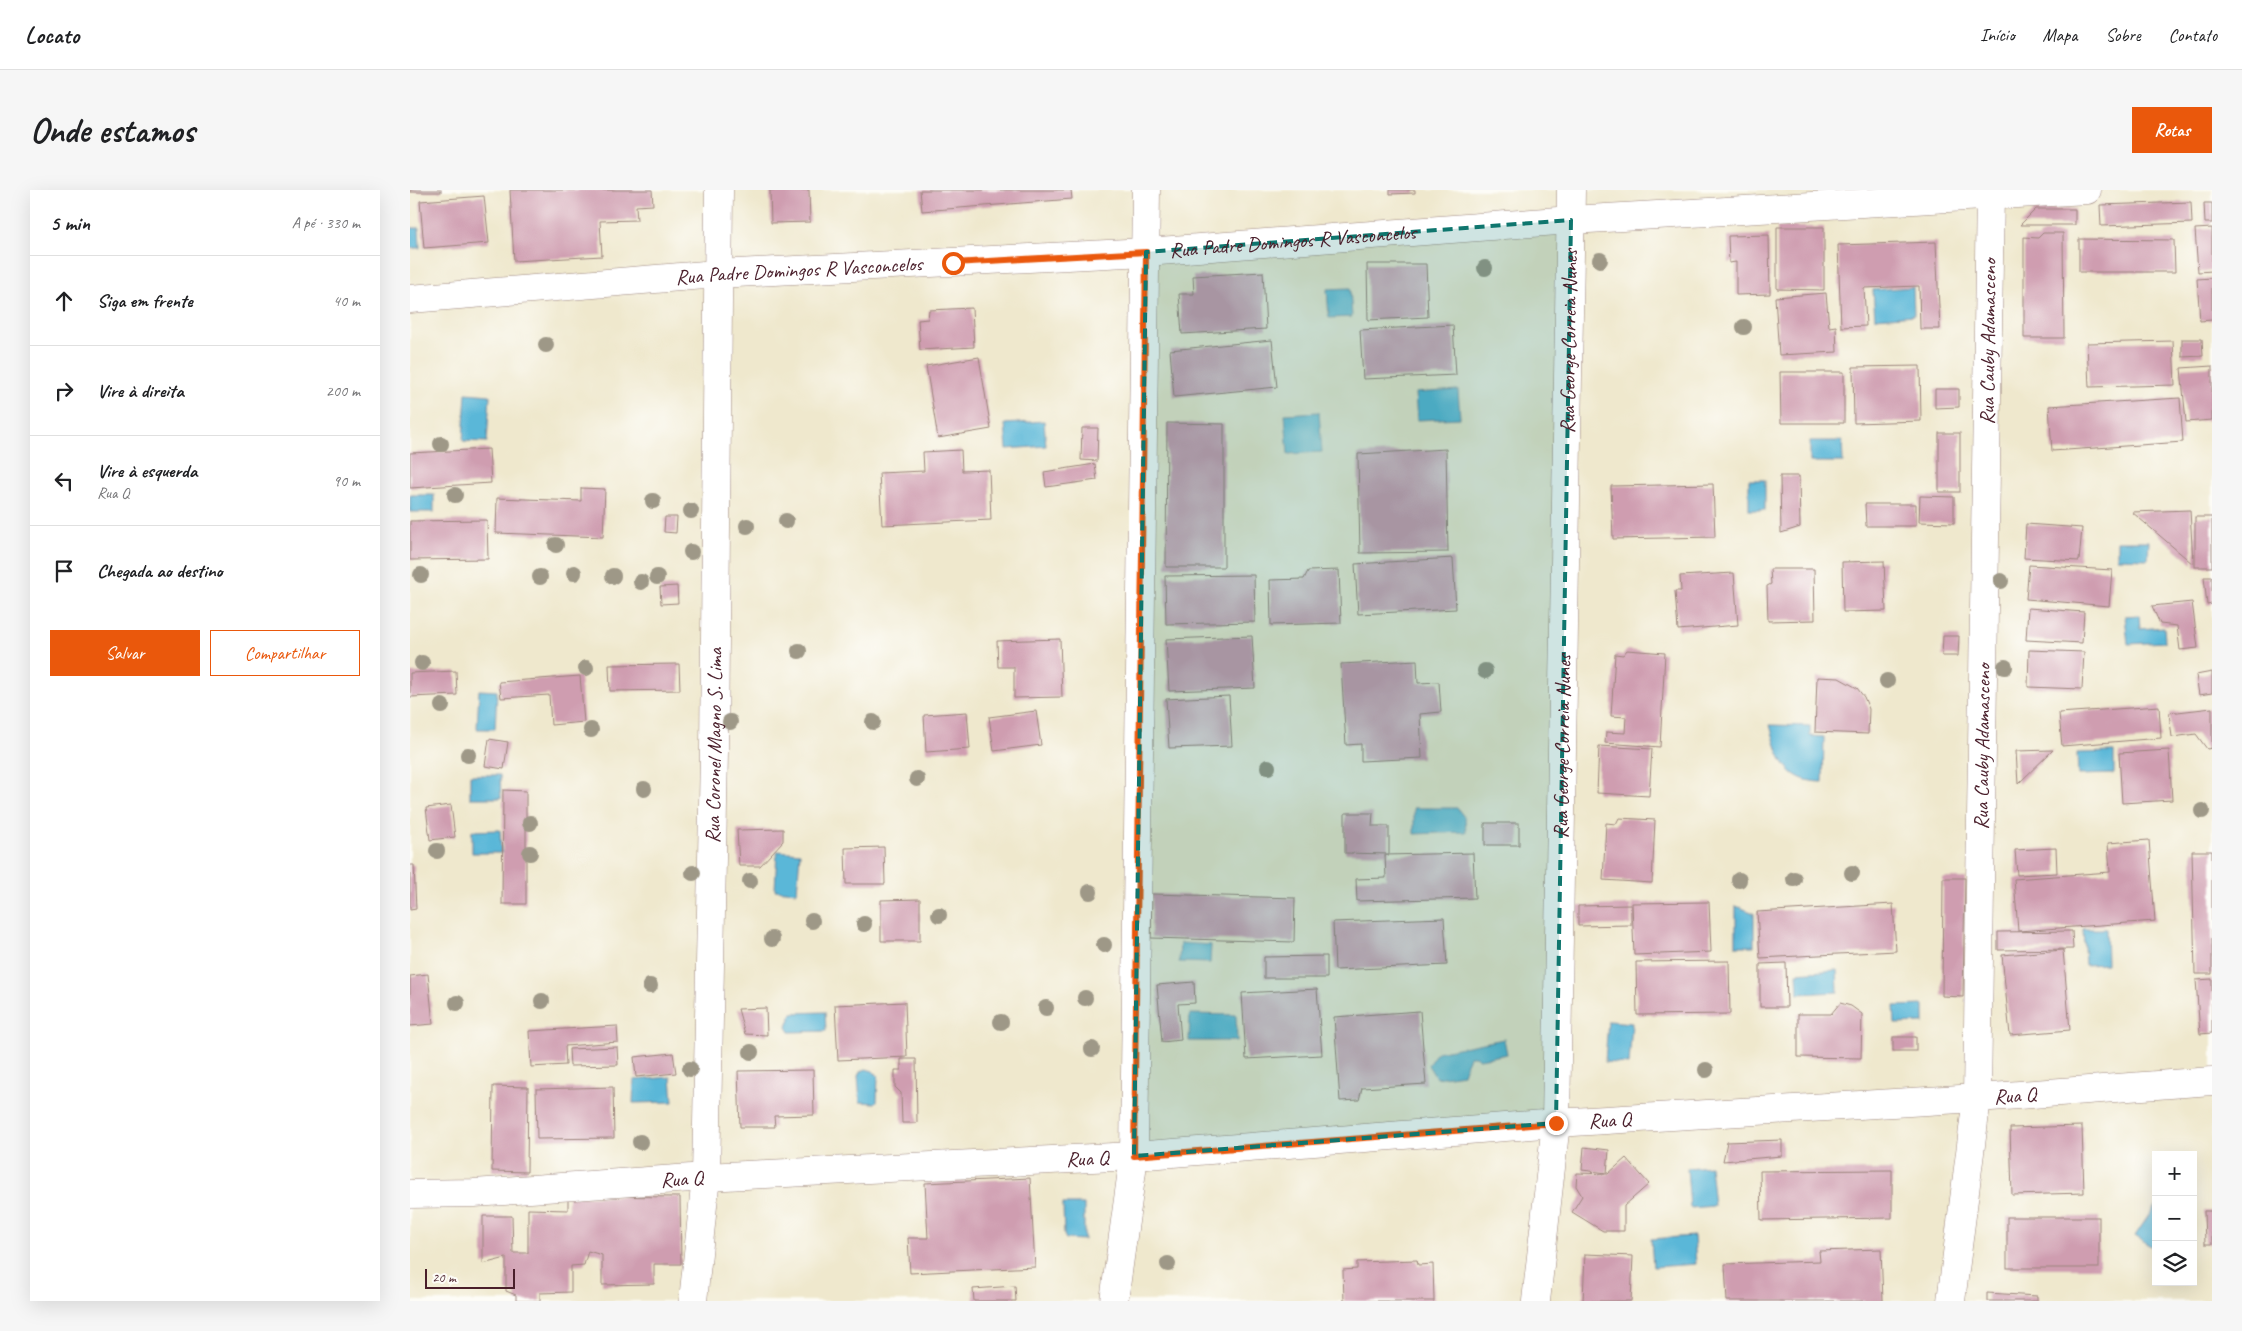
<!DOCTYPE html>
<html lang="pt">
<head>
<meta charset="utf-8">
<style>
	:root { --surface:#fff; --page:#f6f6f6; --text:#202124; --muted:#757577; --line:#e0e0e0; --accent:#ea580c }
	body { margin:0; font-family:Caveat,sans-serif; background:var(--page); color:var(--text) }
	.controls { position:absolute; right:15px; bottom:15px; display:grid; overflow:hidden; border-radius:0px; box-shadow:0 5px 20px #0002 }
	.controls button { width:45px; height:45px; display:grid; place-items:center; padding:0; border:0; border-bottom:1px solid var(--line); background:var(--surface); color:var(--text); font:25px sans-serif }
	.scale { position:absolute; left:15px; bottom:12px; width:90px; box-sizing:border-box; padding-left:5px; border:2px solid #4a1f2b; border-top:0; font-size:14px; line-height:18px; white-space:nowrap; color:#4a1f2b; -webkit-text-stroke:4px #fdfcf7; paint-order:stroke }
	.stop { position:absolute; width:15px; height:15px; margin:-11px; border:4px solid #ea580c; border-radius:50%; background:#fff }
	.stop.end { background:#ea580c; border-color:#fff; box-shadow:0 1px 5px #0008 }
	.list { margin:0; padding:0; list-style:none }
	h2 { display:flex; justify-content:space-between; align-items:center; height:65px; margin:0; padding:0 20px; font-size:21px }
	h2 small { font-size:16px; font-weight:400; color:var(--muted) }
	.list li { display:grid; grid-template-columns:32px 1fr auto; gap:15px; align-items:center; box-sizing:border-box; height:90px; padding:0 20px; border-top:1px solid var(--line) }
	.list b { display:block; font-size:19px; white-space:nowrap }
	.list p { margin:0; font-size:16px; white-space:nowrap; color:var(--muted) }
	.list em { font-size:16px; font-style:normal; color:var(--muted) }
	.actions { display:flex; gap:10px; padding:15px 20px }
	.actions a { flex:1; padding:11px 0; border:1px solid var(--accent); border-radius:0px; text-align:center; font-size:18px; color:var(--accent) }
	.actions .main { background:var(--accent); color:#fff }
	.icon { flex:none; width:28px; height:28px; fill:none; stroke:currentColor; stroke-width:2; stroke-linecap:round; stroke-linejoin:round }
	.map { position:relative; flex:none; width:1802px; height:1111px; overflow:hidden; border-radius:0px }
	header { display:flex; align-items:center; gap:30px; box-sizing:border-box; height:70px; padding:0 25px; background:var(--surface); border-bottom:1px solid var(--line) }
	header strong { font-size:24px }
	nav { display:flex; gap:28px; margin-inline-start:auto; font-size:18px }
	.intro { display:flex; align-items:center; justify-content:space-between; box-sizing:border-box; height:120px; padding:0 30px }
	h1 { margin:0; font-size:35px }
	.button { padding:12px 22px; border-radius:0px; background:var(--accent); color:#fff; font-size:18px; font-weight:700 }
	main { display:flex; gap:30px; padding:0 30px }
	aside { flex:1; background:var(--surface); border-radius:0px; box-shadow:0 5px 20px #0002 }
	.map>svg:first-child { display:block }
	.water { fill:#5ab7d8; stroke:#526b82 }
	.building { fill:#cf9db0 }
	.lines { fill:none; stroke-linecap:round; stroke-linejoin:round }
	.street-casing { stroke:#9c847c; stroke-width:29 }
	.street { stroke:#fff; stroke-width:28 }
	.tree { fill:#9e9887 }
	.route { stroke:#ea580c; stroke-width:6 }
	.marked { fill:#0f766e; fill-opacity:0.2; stroke:#0f766e; stroke-width:4; stroke-dasharray:10 6; stroke-linejoin:round }
	.labels { text-anchor:middle; stroke-width:4; stroke-linejoin:round; paint-order:stroke }
	.street-label { font-size:21px; fill:#4a1f2b; stroke:#fdfcf7 }
</style>
</head>
<body>
<header>
<strong>Locato</strong>
<nav><a>Início</a><a>Mapa</a><a>Sobre</a><a>Contato</a></nav>
</header>
<div class="intro"><h1>Onde estamos</h1><a class="button">Rotas</a></div>
<main>
<aside>
<h2>5 min<small>A pé · 330 m</small></h2>
<ul class="list">
<li><svg class="icon" aria-label="ahead" viewBox="0 0 24 24"><path d="M12 20V5M6 11l6-6 6 6"/></svg><div><b>Siga em frente</b></div><em>40 m</em></li>
<li><svg class="icon" aria-label="right" viewBox="0 0 24 24"><path d="M7 20v-9h11M14 6l5 5-5 5"/></svg><div><b>Vire à direita</b></div><em>200 m</em></li>
<li><svg class="icon" aria-label="left" viewBox="0 0 24 24"><path d="M17 20v-9H6M10 6l-5 5 5 5"/></svg><div><b>Vire à esquerda</b><p>Rua Q</p></div><em>90 m</em></li>
<li><svg class="icon" aria-label="arrive" viewBox="0 0 24 24"><path d="M6 21V4h12l-3 4 3 4H6"/></svg><div><b>Chegada ao destino</b></div></li>
</ul>
<div class="actions"><a class="main">Salvar</a><a>Compartilhar</a></div>
</aside>
<div class="map">
<svg width="1802" height="1111" viewBox="0 0 1802 1111">
	<rect width="100%" height="100%" fill="#fdfcf7"/>
	<filter id="ink" filterUnits="userSpaceOnUse"><feTurbulence type="fractalNoise" baseFrequency=".02" numOctaves="2"/><feDisplacementMap in="SourceGraphic" scale="10" xChannelSelector="R" yChannelSelector="G"/><feConvolveMatrix kernelMatrix="1 2 1 2 8 2 1 2 1" color-interpolation-filters="sRGB"/></filter>
	<filter id="wash" filterUnits="userSpaceOnUse"><feTurbulence type="fractalNoise" baseFrequency=".0096" numOctaves="4" result="noise"/><feDisplacementMap in="SourceGraphic" scale="20" xChannelSelector="R" yChannelSelector="G"/><feGaussianBlur stdDeviation="1.12" result="paint"/><feColorMatrix in="noise" values="0 0 0 0 0 0 0 0 0 0 0 0 0 0 0 0 0 1.4 0 .05"/><feComposite in="paint" operator="in"/></filter>
	<g filter="url(#wash)">
		<rect width="100%" height="100%" fill="#efe8cd"/>
		<g class="water">
			<path d="M0 38H9L10 58H0Z"/>
			<path d="M1503 97 1504 125 1465 128 1463 100Z"/>
			<path d="M940 98 942 127 919 128 917 99Z"/>
			<path d="M1048 200 1050 228 1007 230 1005 203Z"/>
			<path d="M56 203 80 205 77 252 53 251Z"/>
			<path d="M909 222 912 262 878 264 875 224Z"/>
			<path d="M634 231 636 256 597 259 595 234Z"/>
			<path d="M1400 251H1432L1433 272H1400Z"/>
			<rect x="1339" y="290" width="16" height="30"/>
			<rect x="0" y="305" width="24" height="17"/>
			<path d="M1707 351H1739L1738 369 1707 368Z"/>
			<path d="M1729 425 1730 439 1754 437 1755 452 1718 454 1715 426Z"/>
			<path d="M69 500 87 501 85 539H67Z"/>
			<path d="M1360 535 1400 536V546L1414 547 1413 592C1374 592 1369 566 1360 535Z"/>
			<path d="M1704 562V584L1668 585 1667 563Z"/>
			<path d="M60 585H90L91 608H60Z"/>
			<path d="M1004 618H1047L1055 628 1056 642 1004 644Z"/>
			<path d="M90 640 91 663H62V641Z"/>
			<path d="M367 661 390 663 387 702 365 700Z"/>
			<path d="M1326 716 1344 723V756H1326Z"/>
			<path d="M1673 739H1696L1697 774 1675 775Z"/>
			<path d="M770 753 801 755 800 773 769 772Z"/>
			<path d="M1427 780 1428 802 1388 804 1387 783Z"/>
			<path d="M1514 815V833L1485 834 1484 816Z"/>
			<path d="M415 822 416 841 380 842 377 837 382 823Z"/>
			<path d="M780 824 826 825 827 851H779Z"/>
			<path d="M1198 831 1222 833 1219 874 1195 872Z"/>
			<path d="M1094 849 1097 864 1070 869 1065 866H1059L1053 884 1026 888 1018 875 1027 862Z"/>
			<path d="M456 879 463 881 468 886 467 911 465 913 450 912 448 886 450 882Z"/>
			<path d="M261 887 263 912 223 913 224 890Z"/>
			<path d="M1300 976 1304 1016 1280 1018 1277 978Z"/>
			<path d="M653 1014H674V1050L656 1049 654 1045Z"/>
			<path d="M1745 1016 1746 1052 1742 1057 1725 1046Z"/>
			<path d="M1284 1046 1286 1074 1243 1077 1241 1049Z"/>
		</g>
		<g id="blocks">
			<g class="building">
				<rect x="0" y="0" width="31" height="2"/>
				<path d="M100 0H242L243 15 226 16 227 30 190 31 192 66 104 71Z"/>
				<path d="M360 0H399L400 32 361 33Z"/>
				<path d="M510 0H661L662 9 512 21Z"/>
				<path d="M980 0H1005V3L980 4Z"/>
				<path d="M74 6 79 53 14 58 10 11Z"/>
				<path d="M1781 12 1782 33 1691 36 1690 15Z"/>
				<path d="M1794 13H1802V33H1795Z"/>
				<path d="M1626 19H1665V35H1610Z"/>
				<path d="M1367 37H1414V100L1367 99Z"/>
				<path d="M1802 38V81L1788 82 1785 39Z"/>
				<path d="M1633 43H1653L1654 148H1614V47L1628 48Z"/>
				<path d="M1359 45 1360 104 1326 105V72L1319 73 1318 46Z"/>
				<path d="M1669 49 1764 50 1765 82H1669Z"/>
				<path d="M1526 52 1530 139H1510L1509 96 1454 98 1456 136 1431 137 1428 55Z"/>
				<path d="M957 74H1016L1018 127 958 130Z"/>
				<path d="M853 82 856 139 772 144 769 104H784L783 86Z"/>
				<path d="M1802 88V130L1790 131 1787 89Z"/>
				<path d="M1416 103 1419 137 1426 136 1427 162 1369 165 1365 107Z"/>
				<path d="M562 118 564 157 510 160 508 130 518 129 519 120Z"/>
				<path d="M1043 135 1046 185 953 189 950 140Z"/>
				<path d="M1772 149H1792L1793 166 1772 167Z"/>
				<path d="M862 150 867 197 764 207 760 160Z"/>
				<path d="M1763 151 1765 195 1679 197 1677 153Z"/>
				<path d="M569 167 581 239 528 248 516 176Z"/>
				<path d="M1510 176 1511 231 1444 233 1443 177Z"/>
				<path d="M1802 176V230L1776 232 1771 178Z"/>
				<path d="M1370 182H1434V233H1371Z"/>
				<path d="M1525 199H1549V217L1525 218Z"/>
				<path d="M1770 208 1773 252 1642 261 1639 216Z"/>
				<path d="M757 233 814 234V377H756Z"/>
				<path d="M672 238H688L687 271 671 270Z"/>
				<rect x="1529" y="243" width="21" height="59"/>
				<path d="M79 259 81 293 0 298V263Z"/>
				<path d="M1036 259 1038 362 950 363 948 264Z"/>
				<path d="M551 260 552 281 579 280 581 330 472 335 469 283 514 281 513 262Z"/>
				<path d="M685 274 687 290 636 297 634 282Z"/>
				<path d="M1370 286H1389L1390 337 1371 343Z"/>
				<path d="M1303 294 1305 347 1203 349 1201 296Z"/>
				<path d="M171 298 195 299 193 347 86 343 87 308 171 311Z"/>
				<path d="M1510 306 1544 307V333L1509 332Z"/>
				<path d="M1455 314H1506V336H1456Z"/>
				<path d="M1780 320 1783 374 1722 322Z"/>
				<path d="M255 327H267L266 343 254 342Z"/>
				<rect x="1785" y="327" width="17" height="50"/>
				<path d="M77 330 78 369 0 370V331Z"/>
				<path d="M1616 334 1672 338 1669 371 1614 368Z"/>
				<path d="M1043 368 1046 419 948 424 945 374Z"/>
				<path d="M1474 371 1476 421 1433 422 1432 372Z"/>
				<path d="M1619 375 1702 380 1699 416 1616 409Z"/>
				<path d="M1360 379H1404L1405 430 1358 431 1357 396 1361 394Z"/>
				<path d="M929 380 931 433 861 435 860 390 894 389 898 381Z"/>
				<path d="M1324 383 1328 435 1268 440 1265 401H1271L1270 386Z"/>
				<path d="M844 385 845 432 756 434 755 386Z"/>
				<path d="M1794 387H1802V414L1797 415Z"/>
				<path d="M267 396 268 413 251 414 250 397Z"/>
				<path d="M1782 412 1788 458 1770 460 1767 436 1750 434 1742 416Z"/>
				<path d="M1618 418 1674 422 1672 453 1616 450Z"/>
				<path d="M842 446 845 498 759 501 756 449Z"/>
				<path d="M1533 446H1549L1548 466H1532Z"/>
				<path d="M650 449 652 507 604 508V477H588L587 451Z"/>
				<path d="M1217 460 1255 463 1250 557 1195 553 1196 542 1215 543 1216 527 1201 526 1205 464 1213 465Z"/>
				<path d="M1619 460 1674 462 1672 499 1618 497Z"/>
				<path d="M1007 470 1008 493 1029 492 1031 522 1010 524 1012 568 951 571V554L936 555 931 474Z"/>
				<path d="M269 474 270 500 200 501 199 475Z"/>
				<path d="M46 481 47 505 0 507V483Z"/>
				<path d="M1802 482V503L1789 505 1786 485Z"/>
				<path d="M170 486 174 532 141 535 139 505 91 508 89 492Z"/>
				<path d="M1407 487 1429 488 1447 498 1454 507 1459 519 1458 544 1405 542Z"/>
				<path d="M819 506 822 556 759 558 756 509Z"/>
				<path d="M1749 516 1751 548 1652 556 1649 523Z"/>
				<path d="M1802 518V558L1797 559 1786 544 1762 547 1759 523Z"/>
				<path d="M626 521 631 555 584 561 579 527Z"/>
				<path d="M557 522 560 559 516 562 514 525Z"/>
				<path d="M79 549 98 552 94 579 75 576Z"/>
				<path d="M1189 556 1242 559 1239 606 1187 603Z"/>
				<path d="M1643 560 1608 594 1606 561Z"/>
				<path d="M1759 560 1762 610 1712 613 1709 563Z"/>
				<path d="M93 600 116 601V714H92Z"/>
				<path d="M41 615 45 647 20 650 16 618Z"/>
				<path d="M935 623H963L962 636H979V664L935 663Z"/>
				<path d="M1209 628 1245 630 1242 693 1193 690 1196 633 1206 634Z"/>
				<rect x="1075" y="633" width="34" height="22"/>
				<path d="M373 639V651L350 676H329L327 640Z"/>
				<path d="M1739 650 1745 731 1608 741 1604 689 1700 682 1698 653Z"/>
				<path d="M474 657 475 694H436L435 658Z"/>
				<path d="M1646 658 1647 683 1607 685 1605 660Z"/>
				<path d="M1782 661H1802V784H1785Z"/>
				<path d="M1063 663 1065 708 947 711 946 689 976 688 975 665Z"/>
				<path d="M0 675H4L6 719 0 720Z"/>
				<path d="M1533 688H1555L1553 807 1532 806Z"/>
				<path d="M742 704 885 708 884 752 741 748Z"/>
				<path d="M510 709V751H471V710Z"/>
				<path d="M1299 712 1301 762 1224 765 1222 713Z"/>
				<path d="M1483 714 1486 761 1350 768 1347 722Z"/>
				<path d="M1221 715V735L1168 736V716Z"/>
				<path d="M1034 728 1037 775 925 780 923 732Z"/>
				<path d="M1662 741 1663 759 1588 760V742Z"/>
				<path d="M1653 760 1660 840 1600 845 1592 765Z"/>
				<path d="M917 766V788H854V767Z"/>
				<path d="M1319 771 1320 824 1227 825 1226 772Z"/>
				<path d="M1376 773 1377 817H1350V774Z"/>
				<path d="M18 784 23 834 0 836V786Z"/>
				<path d="M1802 789V843L1790 844 1786 790Z"/>
				<path d="M784 792 785 813 768 814 771 850 752 852 747 795Z"/>
				<path d="M907 799 912 865 836 869 832 803Z"/>
				<path d="M495 812 497 867 428 870 425 815Z"/>
				<path d="M1430 813 1441 816 1452 824 1451 868 1388 867V824H1421Z"/>
				<path d="M356 818 357 845 335 844 328 819Z"/>
				<path d="M1010 821 1016 894 952 898 949 910 930 911 924 827Z"/>
				<path d="M207 836 208 852 155 856 156 875 121 877 119 841Z"/>
				<rect x="1483" y="847" width="23" height="14"/>
				<path d="M207 857 208 875 160 876 159 859Z"/>
				<path d="M263 863 266 883 226 887 224 867Z"/>
				<path d="M491 869H506L507 933H492L491 903 485 897V880H491Z"/>
				<path d="M403 880 404 925 364 926 365 937H330L328 881Z"/>
				<path d="M83 896 118 897 117 982 82 981Z"/>
				<path d="M203 897 204 948 127 949 126 899Z"/>
				<path d="M1672 936 1674 1003 1602 1005 1600 938Z"/>
				<path d="M1372 950V966L1313 971 1317 952Z"/>
				<path d="M1174 957 1199 960 1197 983 1172 980Z"/>
				<path d="M1216 968 1239 994 1214 1016V1041H1193L1162 1022 1172 1006 1166 996 1167 983 1198 984Z"/>
				<path d="M1482 980V1028L1351 1030 1350 981Z"/>
				<path d="M620 988 625 1077 500 1083 498 1048H518L515 993Z"/>
				<path d="M158 1006 270 1007 271 1074H244V1094L192 1095V1065L178 1061 174 1075 161 1076V1102L130 1103V1111H106V1105L96 1101V1068L73 1074V1026H102L103 1063H118V1019L158 1020Z"/>
				<path d="M1794 1021H1802V1054H1795Z"/>
				<rect x="1597" y="1027" width="92" height="51"/>
				<path d="M1471 1059 1473 1111H1317L1315 1074 1410 1071 1409 1061Z"/>
				<path d="M1175 1064 1223 1066 1221 1111H1173Z"/>
				<path d="M1007 1070 1008 1075 1023 1074 1024 1111H934L933 1080 947 1079V1072Z"/>
				<path d="M605 1096 606 1111H564L563 1099Z"/>
				<path d="M1577 1103 1627 1106V1111H1577Z"/>
			</g>
		</g>
	</g>
	<g filter="url(#ink)">
		<use href="#blocks" fill-opacity="0" stroke="#9c847c" stroke-width="1"/>
		<g class="lines">
			<defs>
				<g id="street">
					<path id="s1" d="M0 109 307 84 736 62 1161 30 1677 0"/>
					<path id="s2" d="M0 1004 64 1003 296 987 724 966 1146 933 1567 908 1802 891"/>
					<path id="s3" d="M283 1111 296 987 304 562 309 0"/>
					<path d="M704 1111 724 966 736 0"/>
					<path id="s4" d="M1126 1111 1146 933 1161 0"/>
					<path id="s5" d="M1541 1111 1567 908 1580 0"/>
				</g>
			</defs>
			<use href="#street" class="street-casing"/>
			<use href="#street" class="street"/>
		</g>
		<g class="tree">
			<circle cx="1190" cy="70" r="8"/>
			<circle cx="1075" cy="78" r="8"/>
			<circle cx="1334" cy="137" r="8"/>
			<circle cx="136" cy="155" r="8"/>
			<circle cx="31" cy="254" r="8"/>
			<circle cx="45" cy="305" r="8"/>
			<circle cx="243" cy="311" r="8"/>
			<circle cx="281" cy="321" r="8"/>
			<circle cx="376" cy="331" r="8"/>
			<circle cx="337" cy="336" r="8"/>
			<circle cx="146" cy="355" r="8"/>
			<circle cx="281" cy="362" r="8"/>
			<circle cx="164" cy="383" r="8"/>
			<circle cx="11" cy="385" r="8"/>
			<circle cx="203" cy="386" r="8"/>
			<circle cx="130" cy="387" r="8"/>
			<circle cx="247" cy="387" r="8"/>
			<circle cx="1591" cy="391" r="8"/>
			<circle cx="231" cy="392" r="8"/>
			<circle cx="389" cy="461" r="8"/>
			<circle cx="12" cy="473" r="8"/>
			<circle cx="1595" cy="477" r="8"/>
			<circle cx="176" cy="478" r="8"/>
			<circle cx="1075" cy="481" r="8"/>
			<circle cx="1477" cy="491" r="8"/>
			<circle cx="32" cy="516" r="8"/>
			<circle cx="320" cy="532" r="8"/>
			<circle cx="463" cy="532" r="8"/>
			<circle cx="181" cy="540" r="8"/>
			<circle cx="58" cy="565" r="8"/>
			<circle cx="858" cy="577" r="8"/>
			<circle cx="507" cy="589" r="8"/>
			<circle cx="234" cy="599" r="8"/>
			<circle cx="1792" cy="621" r="8"/>
			<circle cx="120" cy="633" r="8"/>
			<circle cx="27" cy="661" r="8"/>
			<circle cx="120" cy="663" r="8"/>
			<circle cx="283" cy="683" r="8"/>
			<circle cx="1442" cy="683" r="8"/>
			<circle cx="1384" cy="689" r="8"/>
			<circle cx="1329" cy="690" r="8"/>
			<circle cx="340" cy="691" r="8"/>
			<circle cx="680" cy="702" r="8"/>
			<circle cx="529" cy="725" r="8"/>
			<circle cx="402" cy="731" r="8"/>
			<circle cx="454" cy="734" r="8"/>
			<circle cx="362" cy="749" r="8"/>
			<circle cx="694" cy="755" r="8"/>
			<circle cx="240" cy="796" r="8"/>
			<circle cx="675" cy="808" r="8"/>
			<circle cx="132" cy="811" r="8"/>
			<circle cx="47" cy="813" r="8"/>
			<circle cx="636" cy="818" r="8"/>
			<circle cx="591" cy="832" r="8"/>
			<circle cx="682" cy="859" r="8"/>
			<circle cx="341" cy="862" r="8"/>
			<circle cx="280" cy="879" r="8"/>
			<circle cx="1296" cy="880" r="8"/>
			<circle cx="230" cy="952" r="8"/>
			<circle cx="758" cy="1074" r="8"/>
		</g>
	</g>
	<g class="lines" filter="url(#ink)">
		<path class="route" d="M543 73 736 62 724 966 1146 933"/>
	</g>
	<path class="marked" d="M1161 30 1146 933 724 966 736 62Z"/>
	<g class="labels">
		<g class="street-label">
			<text dy="7" stroke="none"><textPath href="#s1" startOffset="885">Rua Padre Domingos R Vasconcelos</textPath></text>
			<text dy="7" stroke="none"><textPath href="#s1" startOffset="390">Rua Padre Domingos R Vasconcelos</textPath></text>
			<text dy="7" stroke="none"><textPath href="#s4" startOffset="961">Rua George Correia Nunes</textPath></text>
			<text dy="7" stroke="none"><textPath href="#s5" startOffset="961">Rua Cauby Adamasceno</textPath></text>
			<text dy="7" stroke="none"><textPath href="#s3" startOffset="556">Rua Coronel Magno S. Lima</textPath></text>
			<text dy="7" stroke="none"><textPath href="#s4" startOffset="556">Rua George Correia Nunes</textPath></text>
			<text dy="7" stroke="none"><textPath href="#s5" startOffset="556">Rua Cauby Adamasceno</textPath></text>
			<text dy="7" stroke="none"><textPath href="#s2" startOffset="1608">Rua Q</textPath></text>
			<text dy="7" stroke="none"><textPath href="#s2" startOffset="1202">Rua Q</textPath></text>
			<text dy="7" stroke="none"><textPath href="#s2" startOffset="678">Rua Q</textPath></text>
			<text dy="7" stroke="none"><textPath href="#s2" startOffset="272">Rua Q</textPath></text>
		</g>
	</g>
</svg>
<div class="controls">
<button>+</button>
<button>−</button>
<button><svg class="icon" aria-label="layers" viewBox="0 0 24 24"><path d="M12 4l9 5-9 5-9-5zM3 14l9 5 9-5"/></svg></button>
</div>
<div class="scale">20 m</div>
<div class="stop" style="left:543px;top:73px"></div>
<div class="stop end" style="left:1146px;top:933px"></div>
</div>
</main>
</body>
</html>
